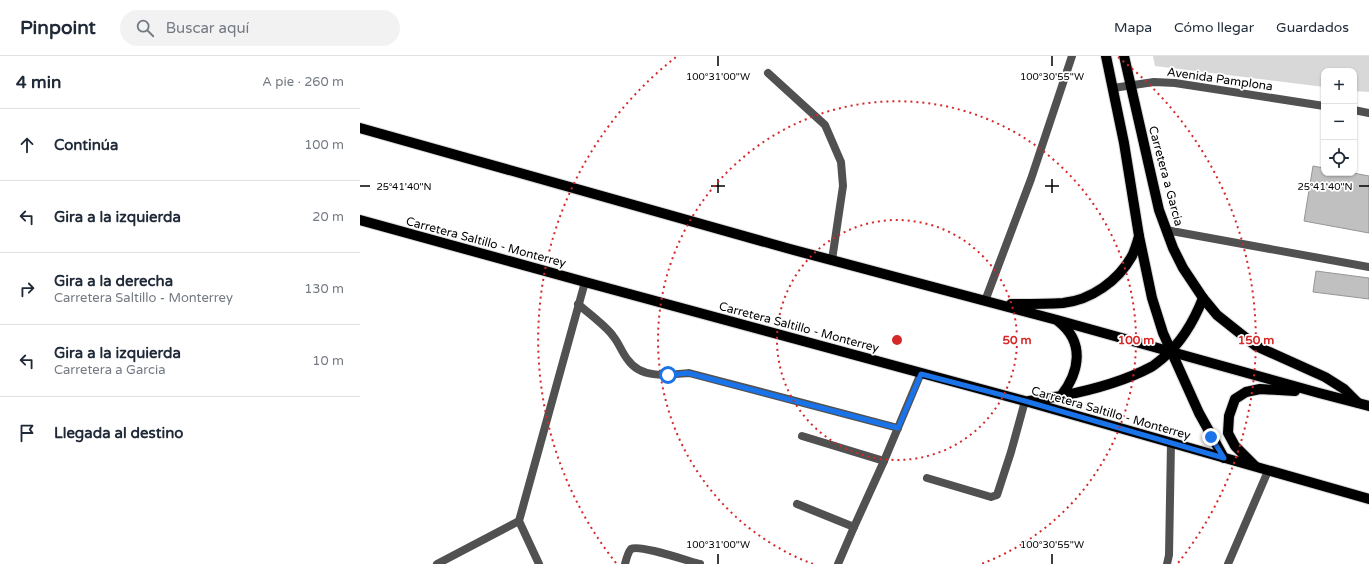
<!DOCTYPE html>
<html lang="es">
<head>
<meta charset="utf-8">
<style>
	:root { --surface:#fff; --page:#f2f2f3; --text:#1f2937; --muted:#747a83; --line:#e0e1e3 }
	body { margin:0; font-family:"Varela Round",sans-serif; background:var(--page); color:var(--text) }
	.controls { position:absolute; right:12px; top:12px; display:grid; overflow:hidden; border-radius:8px; box-shadow:0 1px 3px #0004 }
	.controls button { width:36px; height:36px; display:grid; place-items:center; padding:0; border:0; border-bottom:1px solid var(--line); background:var(--surface); color:var(--text); font:20px sans-serif }
	.stop { position:absolute; width:12px; height:12px; margin:-9px; border:3px solid #1a73e8; border-radius:50%; background:#fff }
	.stop.end { background:#1a73e8; border-color:#fff; box-shadow:0 1px 4px #0008 }
	.list { margin:0; padding:0; list-style:none }
	h2 { display:flex; justify-content:space-between; align-items:center; height:52px; margin:0; padding:0 16px; font-size:17px }
	h2 small { font-size:13px; font-weight:400; color:var(--muted) }
	.list li { display:grid; grid-template-columns:26px 1fr auto; gap:12px; align-items:center; box-sizing:border-box; height:72px; padding:0 16px; border-top:1px solid var(--line) }
	.list b { display:block; font-size:15px; white-space:nowrap }
	.list p { margin:0; font-size:13px; white-space:nowrap; color:var(--muted) }
	.list em { font-size:13px; font-style:normal; color:var(--muted) }
	.icon { flex:none; width:22px; height:22px; fill:none; stroke:currentColor; stroke-width:2; stroke-linecap:round; stroke-linejoin:round }
	.map { position:relative; flex:none; width:1009px; height:508px; overflow:hidden }
	header { display:flex; align-items:center; gap:24px; box-sizing:border-box; height:56px; padding:0 20px; background:var(--surface); border-bottom:1px solid var(--line) }
	header strong { font-size:19px }
	nav { display:flex; gap:22px; margin-inline-start:auto; font-size:14px }
	.search { width:280px; height:36px; background:var(--page); display:flex; align-items:center; gap:10px; box-sizing:border-box; padding:0 14px; border-radius:22px; color:var(--muted); font-size:15px }
	main { display:flex }
	aside { flex:1; background:var(--surface) }
	.map>svg:first-child { display:block }
	.green { fill:#d8d8d8 }
	.building { fill:#c0c0c0; stroke:#959595 }
	.lines { fill:none; stroke-linecap:round; stroke-linejoin:round }
	.primary-casing { stroke:#dbdbdb; stroke-width:12 }
	.service { stroke:#515151; stroke-width:8 }
	.minor { stroke:#515151; stroke-width:8 }
	.primary { stroke:#000; stroke-width:10 }
	.route { stroke:#1a73e8; stroke-width:5 }
	.ticks { fill:none; stroke:#000; stroke-width:1.5 }
	.ring { fill:none; stroke:#d62828; stroke-width:2; stroke-dasharray:2 4 }
	.labels { text-anchor:middle; stroke-width:3.5; stroke-linejoin:round; paint-order:stroke }
	.street-label { font-size:12px; fill:#000; stroke:#fff }
	.ticks-label { font-size:10px; text-anchor:middle; fill:#000; stroke:#fff; stroke-width:3.5; stroke-linejoin:round; paint-order:stroke }
	.centre { fill:#d62828; stroke:#fff; stroke-width:2 }
	.ring-label { font-size:12px; text-anchor:middle; font-weight:bold; fill:#d62828; stroke:#fff; stroke-width:3.5; stroke-linejoin:round; paint-order:stroke }
</style>
</head>
<body>
<header>
<strong>Pinpoint</strong>
<div class="search"><svg class="icon" aria-label="search" viewBox="0 0 24 24"><circle cx="10" cy="10" r="6"/><path d="M15 15l6 6"/></svg>Buscar aquí</div>
<nav><a>Mapa</a><a>Cómo llegar</a><a>Guardados</a></nav>
</header>
<main>
<aside>
<h2>4 min<small>A pie · 260 m</small></h2>
<ul class="list">
<li><svg class="icon" aria-label="ahead" viewBox="0 0 24 24"><path d="M12 20V5M6 11l6-6 6 6"/></svg><div><b>Continúa</b></div><em>100 m</em></li>
<li><svg class="icon" aria-label="left" viewBox="0 0 24 24"><path d="M17 20v-9H6M10 6l-5 5 5 5"/></svg><div><b>Gira a la izquierda</b></div><em>20 m</em></li>
<li><svg class="icon" aria-label="right" viewBox="0 0 24 24"><path d="M7 20v-9h11M14 6l5 5-5 5"/></svg><div><b>Gira a la derecha</b><p>Carretera Saltillo - Monterrey</p></div><em>130 m</em></li>
<li><svg class="icon" aria-label="left" viewBox="0 0 24 24"><path d="M17 20v-9H6M10 6l-5 5 5 5"/></svg><div><b>Gira a la izquierda</b><p>Carretera a Garcia</p></div><em>10 m</em></li>
<li><svg class="icon" aria-label="arrive" viewBox="0 0 24 24"><path d="M6 21V4h12l-3 4 3 4H6"/></svg><div><b>Llegada al destino</b></div></li>
</ul>
</aside>
<div class="map">
<svg width="1009" height="508" viewBox="0 0 1009 508">
	<rect width="100%" height="100%" fill="#fff"/>
	<path class="green" d="M793 0H1009V36L994 35V15H964V31L795 10Z"/>
	<g class="building">
		<path d="M953 110 964 112V117H993L1009 120V177L944 165Z"/>
		<path d="M956 215 1009 222V243L953 236Z"/>
	</g>
	<g class="lines">
		<defs>
			<g id="primary">
				<path d="M746 0 764 87 779 180 792 242 803 277 839 357 864 402"/>
				<path d="M764 0 799 154 813 192 823 212 843 242 857 259 896 290 965 321 984 333 998 347"/>
				<path d="M0 72 430 193 697 264 959 337 1009 350"/>
				<path d="M0 164 225 226 665 345 1009 443"/>
				<path d="M651 248C668 248 686 248 703 247 731 244 758 225 772 200 775 194 777 187 779 180"/>
				<path d="M701 340C732 334 763 326 791 311 795 309 799 305 803 302 822 286 834 265 843 242"/>
				<path d="M669 345 701 340C720 315 725 286 698 265"/>
				<path d="M895 410 875 390 868 377 869 360 875 343 886 336 900 333 935 335"/>
			</g>
		</defs>
		<use href="#primary" class="primary-casing"/>
		<g class="service">
			<path d="M408 17 465 69 481 106 483 130 472 204"/>
			<path d="M806 174 1009 211"/>
			<path d="M625 245 671 123 712 0"/>
			<path d="M218 248C228 257 246 270 253 280 259 287 262 297 268 304 281 323 308 319 329 317L538 372"/>
			<path d="M442 380 524 405"/>
			<path d="M567 422 631 441 637 439 651 396 665 345"/>
			<path d="M437 448 494 471"/>
			<path d="M77 508 159 465"/>
			<path d="M179 508 159 465 225 226"/>
			<path d="M265 508C266 504 268 496 271 493 279 488 328 505 340 508"/>
			<path d="M478 508 494 471 524 405 561 317"/>
		</g>
		<g class="minor">
			<path d="M753 32 794 26 815 27 964 50"/>
			<path d="M994 54 1009 57"/>
			<path d="M807 508 809 499 811 387"/>
			<path d="M868 508 908 415"/>
		</g>
		<use href="#primary" class="primary"/>
	</g>
	<g class="lines">
		<path class="route" d="M308 319 328 317 538 372 561 318 665 345 864 402 851 381"/>
	</g>
	<path class="ticks" d="M358 0V10M692 0V10M358 123V137M692 123V137M0 130H10M351 130H365M685 130H699M999 130H1009M358 498V508M692 498V508"/>
	<g class="ring">
		<circle cx="537" cy="284" r="120"/>
		<path d="M453 508A239 239 0 1 1 621 508"/>
		<path d="M256 507A359 359 0 0 1 316 1M758 1A359 359 0 0 1 818 507"/>
	</g>
	<g class="labels">
		<g class="street-label">
			<text transform="translate(860 23) rotate(8)" y="4">Avenida Pamplona</text>
			<text transform="translate(806 120) rotate(75)" y="4">Carretera a Garcia</text>
			<text transform="translate(126 186) rotate(15)" y="4">Carretera Saltillo - Monterrey</text>
			<text transform="translate(439 271) rotate(15)" y="4">Carretera Saltillo - Monterrey</text>
			<text transform="translate(751 357) rotate(16)" y="4">Carretera Saltillo - Monterrey</text>
		</g>
	</g>
	<g class="ticks-label">
		<text x="358" y="24">100°31'00"W</text>
		<text x="692" y="24">100°30'55"W</text>
		<text x="44" y="134">25°41'40"N</text>
		<text x="965" y="134">25°41'40"N</text>
		<text x="358" y="492">100°31'00"W</text>
		<text x="692" y="492">100°30'55"W</text>
	</g>
	<circle cx="537" cy="284" r="6" class="centre"/>
	<g class="ring-label">
		<text x="657" y="288">50 m</text>
		<text x="776" y="288">100 m</text>
		<text x="896" y="288">150 m</text>
	</g>
</svg>
<div class="controls">
<button>+</button>
<button>−</button>
<button><svg class="icon" aria-label="locate" viewBox="0 0 24 24"><circle cx="12" cy="12" r="6"/><path d="M12 2v4M12 18v4M2 12h4M18 12h4"/></svg></button>
</div>
<div class="stop" style="left:308px;top:319px"></div>
<div class="stop end" style="left:851px;top:381px"></div>
</div>
</main>
</body>
</html>
